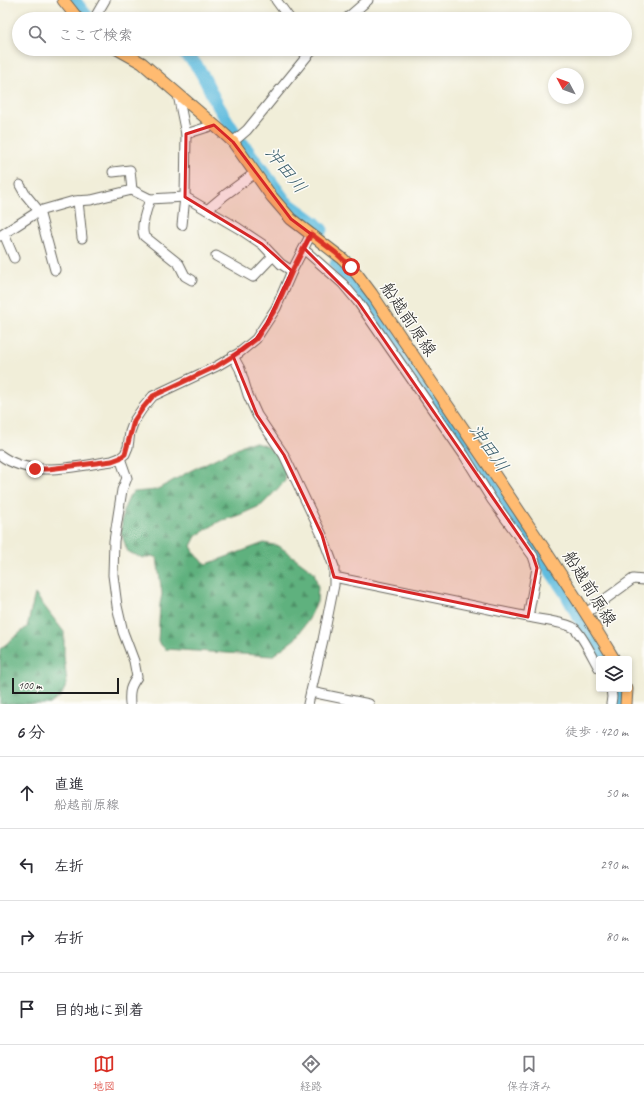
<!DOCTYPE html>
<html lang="ja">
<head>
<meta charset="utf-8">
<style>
	:root { --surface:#fff; --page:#f2f2f3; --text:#2b2b33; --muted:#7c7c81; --line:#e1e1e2; --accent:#d93025 }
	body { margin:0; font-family:Caveat,"Klee One",sans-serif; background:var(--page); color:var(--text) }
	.controls { position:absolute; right:12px; bottom:12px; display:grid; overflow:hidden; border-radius:4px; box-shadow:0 2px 6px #0003 }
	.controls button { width:36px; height:36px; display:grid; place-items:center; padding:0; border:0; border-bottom:1px solid var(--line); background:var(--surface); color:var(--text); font:20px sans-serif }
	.compass { position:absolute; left:548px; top:68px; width:36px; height:36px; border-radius:50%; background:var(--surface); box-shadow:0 2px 6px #0003; rotate:311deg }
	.scale { position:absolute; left:12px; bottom:10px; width:107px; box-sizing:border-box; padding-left:4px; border:2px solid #1c1c1c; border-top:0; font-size:11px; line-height:14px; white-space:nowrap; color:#1c1c1c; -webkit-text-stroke:3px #fdfcf7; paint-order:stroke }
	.stop { position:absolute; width:12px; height:12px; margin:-9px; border:3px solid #d93025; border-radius:50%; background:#fff }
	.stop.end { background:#d93025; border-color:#fff; box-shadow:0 1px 4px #0008 }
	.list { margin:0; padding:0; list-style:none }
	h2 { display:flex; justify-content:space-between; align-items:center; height:52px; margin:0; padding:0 16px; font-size:17px }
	h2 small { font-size:13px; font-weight:400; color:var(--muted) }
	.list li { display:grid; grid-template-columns:26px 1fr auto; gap:12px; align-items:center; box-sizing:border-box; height:72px; padding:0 16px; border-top:1px solid var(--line) }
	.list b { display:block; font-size:15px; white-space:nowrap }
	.list p { margin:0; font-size:13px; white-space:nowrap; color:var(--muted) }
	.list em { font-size:13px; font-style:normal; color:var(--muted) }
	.icon { flex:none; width:22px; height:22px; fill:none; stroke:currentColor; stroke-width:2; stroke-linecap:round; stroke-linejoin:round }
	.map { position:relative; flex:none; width:644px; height:704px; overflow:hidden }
	.search { position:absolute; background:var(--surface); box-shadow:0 2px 6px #0003; left:12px; right:12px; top:12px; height:44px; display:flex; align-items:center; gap:10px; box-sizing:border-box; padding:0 14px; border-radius:22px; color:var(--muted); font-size:15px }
	.sheet { height:340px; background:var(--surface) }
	nav { display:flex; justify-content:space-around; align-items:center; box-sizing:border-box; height:56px; border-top:1px solid var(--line); background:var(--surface); font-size:11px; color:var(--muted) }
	nav a { display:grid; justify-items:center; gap:2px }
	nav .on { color:var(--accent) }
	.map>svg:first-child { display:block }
	.forest { fill:url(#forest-firs); stroke:#3e664d }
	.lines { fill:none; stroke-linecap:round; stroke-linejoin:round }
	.river { stroke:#60bcde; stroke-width:13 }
	.minor-casing { stroke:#67665e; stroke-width:11 }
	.major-casing { stroke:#67665e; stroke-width:13 }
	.minor { stroke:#fff; stroke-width:9 }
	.major { stroke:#ffbb71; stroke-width:11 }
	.route { stroke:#d93025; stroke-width:5 }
	.marked { fill:#d62828; fill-opacity:0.2; stroke:#d62828; stroke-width:3; stroke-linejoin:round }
	.labels { text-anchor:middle; stroke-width:3; stroke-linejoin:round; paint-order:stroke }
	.street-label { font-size:17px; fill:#1c1c1c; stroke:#fdfcf7 }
	.water-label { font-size:18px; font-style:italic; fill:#375c6a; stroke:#fdfcf7 }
</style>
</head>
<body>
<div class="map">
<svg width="644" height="704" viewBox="0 0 644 704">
	<defs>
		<pattern id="forest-firs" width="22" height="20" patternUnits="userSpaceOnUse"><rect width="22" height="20" fill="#5fb17e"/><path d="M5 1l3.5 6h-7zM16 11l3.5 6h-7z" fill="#4e8f66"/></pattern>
	</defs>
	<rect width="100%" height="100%" fill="#fdfcf7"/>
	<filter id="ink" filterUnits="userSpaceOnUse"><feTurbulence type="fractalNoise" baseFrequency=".025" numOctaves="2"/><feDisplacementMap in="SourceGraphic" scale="8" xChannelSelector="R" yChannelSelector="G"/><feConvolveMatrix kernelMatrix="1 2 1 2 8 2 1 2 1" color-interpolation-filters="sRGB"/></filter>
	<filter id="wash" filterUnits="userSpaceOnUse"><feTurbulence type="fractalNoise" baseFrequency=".012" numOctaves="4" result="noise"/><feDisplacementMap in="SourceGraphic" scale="16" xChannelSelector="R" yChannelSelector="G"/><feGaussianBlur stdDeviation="0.9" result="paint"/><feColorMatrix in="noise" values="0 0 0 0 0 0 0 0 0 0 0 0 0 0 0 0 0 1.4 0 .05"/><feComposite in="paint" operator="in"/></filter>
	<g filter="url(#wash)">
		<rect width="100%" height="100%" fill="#f1eed9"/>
		<g class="forest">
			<path d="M247 443H256L268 447 281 459 286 469 285 481 262 505 237 516 220 521 196 536 191 546 197 557 207 564 264 543 279 546 314 572 318 587 317 602 309 619 295 639 272 656 165 649 158 642 160 604 162 594 157 558 152 556 143 558 128 552 121 533 123 511 130 495 134 492 156 490 190 471Z"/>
			<path d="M35 594 64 632V656L67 684 61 696 50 704H0V649L27 627Z"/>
		</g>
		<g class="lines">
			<g class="river">
				<path d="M74 0 89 19"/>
				<path d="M178 49C200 61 206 84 217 104 223 114 229 124 235 133"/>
				<path d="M243 144 286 202 315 223 322 230"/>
				<path d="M336 264 343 274 352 280 565 592 602 659"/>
				<path d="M619 689V704"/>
			</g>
		</g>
	</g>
	<g filter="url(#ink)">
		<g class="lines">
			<defs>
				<g id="minor">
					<path d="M276 0 290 19"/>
					<path d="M94 19 105 0"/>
					<path d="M346 19 368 0"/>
					<path d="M178 95 186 134 185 197 182 225"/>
					<path d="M186 134 214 125"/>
					<path d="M233 142 247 130 308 55 314 49"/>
					<path d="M113 172 130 170 132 190"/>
					<path d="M20 185 25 194 39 211 55 270"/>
					<path d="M150 199C147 209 140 225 144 236L179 264 185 276 192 280"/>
					<path d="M78 201 82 238"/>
					<path d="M207 210 225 195 255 173"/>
					<path d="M4 234 14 258"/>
					<path d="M0 236 39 211 74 201 91 200 132 190 150 199 185 197 238 228 262 244 281 264 292 271"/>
					<path d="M303 250 308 253 343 284 358 302 464 455 492 500 533 556 537 568 528 617C540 620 565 622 574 628 582 634 593 658 599 668"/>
					<path d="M216 256 253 277 273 256"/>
					<path d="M233 356 240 369 248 395 257 415 284 455 322 535 334 567V585L323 640 308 704"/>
					<path d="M0 455C32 479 76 466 112 461L120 458 125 454 128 447 130 432 134 421 142 409 153 396 217 366 239 353 256 339 276 308 292 271 311 234"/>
					<path d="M120 458 127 478 122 490 114 541 113 575 117 606 123 632 134 661 137 677C130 687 129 691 130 704"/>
					<path d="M334 577 528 617"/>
					<path d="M586 613 633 579 644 580"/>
					<path d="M611 689 612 697 611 704"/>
					<path d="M311 692 369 704"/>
				</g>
				<g id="major">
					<path d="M63 0 78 19"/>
					<path d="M117 49 142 63 221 131 233 142 272 197 291 219 343 259 357 274 372 294C453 415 538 534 614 659"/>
					<path d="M626 704 627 689"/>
				</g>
			</defs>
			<use href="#minor" class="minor-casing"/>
			<use href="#major" class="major-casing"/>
			<use href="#minor" class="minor"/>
			<use href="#major" class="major"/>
		</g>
	</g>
	<g class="lines" filter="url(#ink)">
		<path class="route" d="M35 469H48L112 461 120 458 125 454 134 421 142 409 153 396 217 366 239 352 256 339 276 308 292 271 311 234 336 253 351 267"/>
	</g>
	<path class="marked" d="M214 125 233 142 291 219 311 234 304 248 358 302 533 556 537 568 528 617 334 577 322 535 284 455 257 415 233 356 256 339 267 323 292 271 262 244 185 197 186 134Z"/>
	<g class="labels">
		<g class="street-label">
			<text transform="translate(409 319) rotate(56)" y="6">船越前原線</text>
			<text transform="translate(590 588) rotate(58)" y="6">船越前原線</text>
		</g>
		<g class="water-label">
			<text transform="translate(286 170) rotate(51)" y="6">沖田川</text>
			<text transform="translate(489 448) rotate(55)" y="6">沖田川</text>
		</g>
	</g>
</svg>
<div class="controls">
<button><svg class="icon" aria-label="layers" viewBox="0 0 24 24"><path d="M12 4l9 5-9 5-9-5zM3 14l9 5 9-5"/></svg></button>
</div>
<svg class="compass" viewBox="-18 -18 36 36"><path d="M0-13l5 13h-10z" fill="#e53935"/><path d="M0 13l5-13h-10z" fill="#7c7c81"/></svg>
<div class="scale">100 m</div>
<div class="stop" style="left:351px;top:267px"></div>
<div class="stop end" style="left:35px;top:469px"></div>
<div class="search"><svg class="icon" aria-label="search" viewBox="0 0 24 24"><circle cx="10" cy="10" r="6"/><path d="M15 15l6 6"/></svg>ここで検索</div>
</div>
<section class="sheet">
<h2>6 分<small>徒歩 · 420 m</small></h2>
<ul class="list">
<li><svg class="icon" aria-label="ahead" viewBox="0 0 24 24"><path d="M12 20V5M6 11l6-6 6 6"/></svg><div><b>直進</b><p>船越前原線</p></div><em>50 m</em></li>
<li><svg class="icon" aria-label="left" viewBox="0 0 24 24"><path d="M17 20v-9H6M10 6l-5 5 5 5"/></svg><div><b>左折</b></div><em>290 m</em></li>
<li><svg class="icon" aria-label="right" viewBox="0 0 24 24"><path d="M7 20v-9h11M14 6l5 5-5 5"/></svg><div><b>右折</b></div><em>80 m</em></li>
<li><svg class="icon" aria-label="arrive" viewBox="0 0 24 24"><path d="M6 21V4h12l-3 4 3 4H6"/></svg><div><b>目的地に到着</b></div></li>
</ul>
</section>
<nav>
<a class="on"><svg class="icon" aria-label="map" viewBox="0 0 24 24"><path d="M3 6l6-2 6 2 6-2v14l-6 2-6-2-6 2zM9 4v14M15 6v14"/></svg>地図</a>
<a><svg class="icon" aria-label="directions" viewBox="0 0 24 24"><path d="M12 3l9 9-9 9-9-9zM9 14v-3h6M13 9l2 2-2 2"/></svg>経路</a>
<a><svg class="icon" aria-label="saved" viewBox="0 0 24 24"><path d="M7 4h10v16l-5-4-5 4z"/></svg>保存済み</a>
</nav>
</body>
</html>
